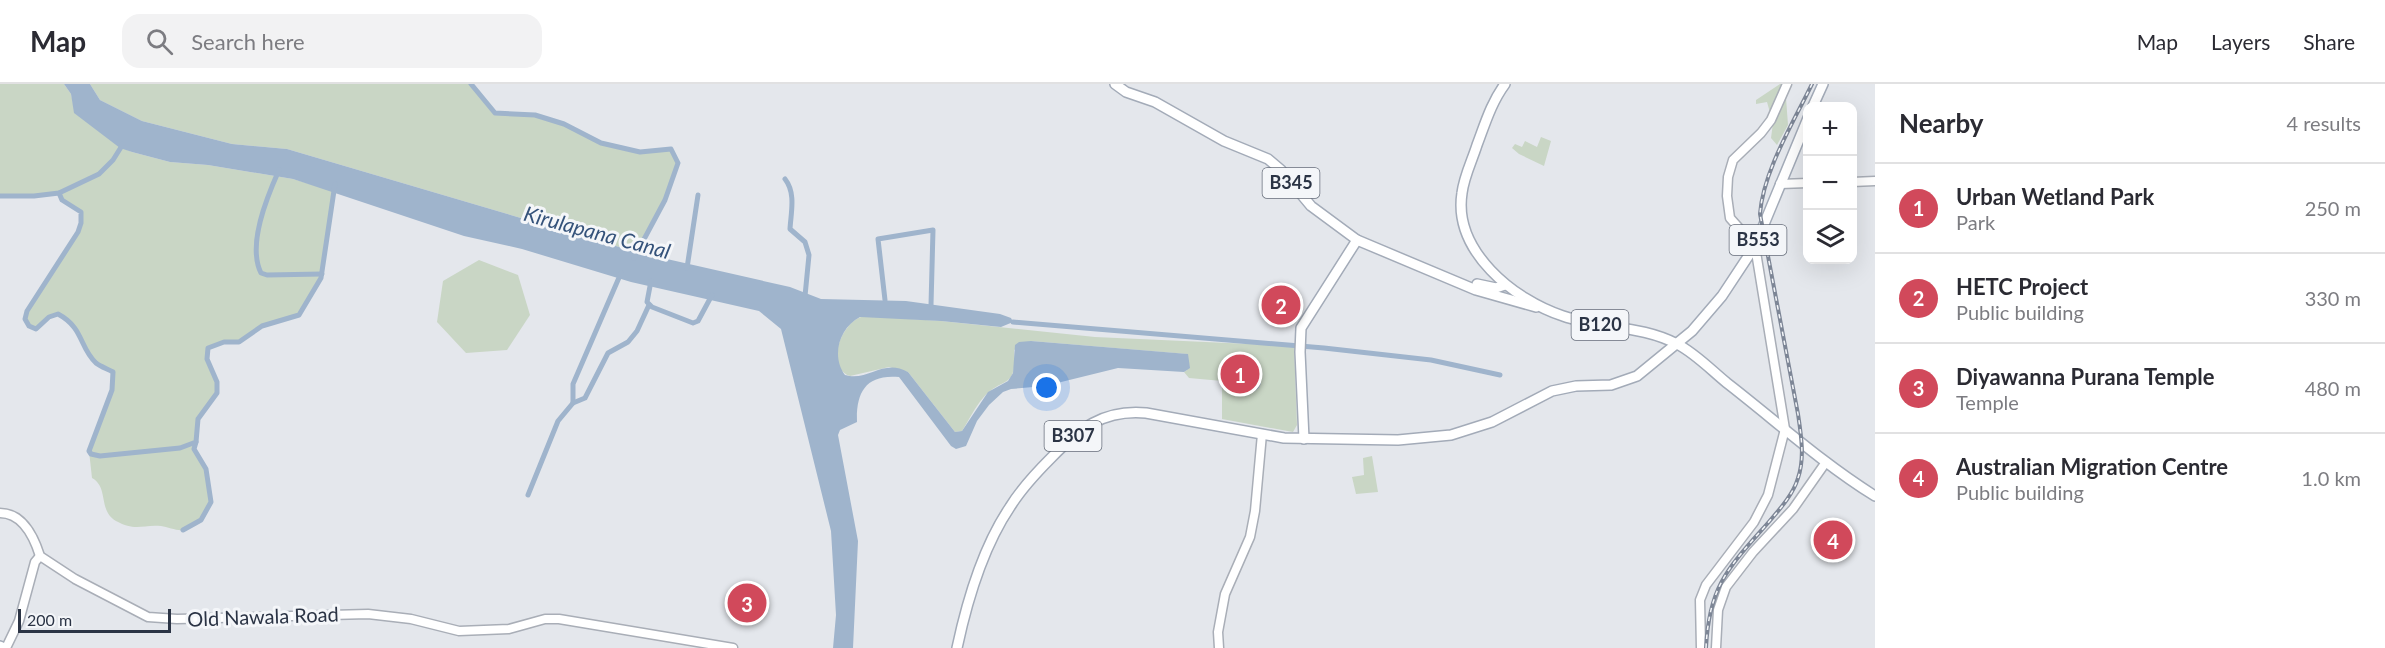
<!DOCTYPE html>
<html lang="en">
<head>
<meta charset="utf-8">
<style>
	:root { --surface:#fff; --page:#f2f2f3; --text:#2b2b33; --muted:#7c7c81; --line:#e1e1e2; --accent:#d1495b }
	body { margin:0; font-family:Lato,sans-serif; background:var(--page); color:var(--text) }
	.controls { position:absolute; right:18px; top:18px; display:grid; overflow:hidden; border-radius:12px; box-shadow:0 6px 24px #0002 }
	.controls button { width:54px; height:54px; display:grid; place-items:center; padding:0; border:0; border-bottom:2px solid var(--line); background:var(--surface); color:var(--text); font:30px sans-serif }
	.scale { position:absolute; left:18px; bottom:15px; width:153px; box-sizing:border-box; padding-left:6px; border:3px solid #2b3445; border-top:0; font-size:16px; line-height:21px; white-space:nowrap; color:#2b3445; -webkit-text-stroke:4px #f4f6f9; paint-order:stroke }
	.you { position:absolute; left:1047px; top:304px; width:21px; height:21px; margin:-15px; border:4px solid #fff; border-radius:50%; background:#1a73e8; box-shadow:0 0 0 9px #1a73e833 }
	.badge { display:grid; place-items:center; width:39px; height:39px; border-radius:50%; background:var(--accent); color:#fff; font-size:20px; font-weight:700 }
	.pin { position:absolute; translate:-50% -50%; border:3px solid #fff; box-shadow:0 2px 6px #0006 }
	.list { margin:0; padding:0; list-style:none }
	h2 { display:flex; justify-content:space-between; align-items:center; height:78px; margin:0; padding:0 24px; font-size:26px }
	h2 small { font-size:20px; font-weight:400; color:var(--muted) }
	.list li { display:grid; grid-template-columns:39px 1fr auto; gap:18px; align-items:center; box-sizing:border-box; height:90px; padding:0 24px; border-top:2px solid var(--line) }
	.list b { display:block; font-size:22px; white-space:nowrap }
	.list p { margin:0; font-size:20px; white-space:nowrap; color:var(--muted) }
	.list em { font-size:20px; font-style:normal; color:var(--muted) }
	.icon { flex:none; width:33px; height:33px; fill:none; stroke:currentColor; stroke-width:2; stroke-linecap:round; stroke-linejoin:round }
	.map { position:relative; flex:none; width:1875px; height:564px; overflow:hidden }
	header { display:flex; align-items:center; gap:36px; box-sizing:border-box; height:84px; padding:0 30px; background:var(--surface); border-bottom:2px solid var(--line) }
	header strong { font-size:28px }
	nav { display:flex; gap:33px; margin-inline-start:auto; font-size:21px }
	.search { width:420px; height:54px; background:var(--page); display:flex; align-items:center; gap:15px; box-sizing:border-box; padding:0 21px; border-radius:18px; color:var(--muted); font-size:22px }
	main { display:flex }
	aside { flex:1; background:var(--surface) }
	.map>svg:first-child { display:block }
	.green { fill:#c9d6c5 }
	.water { fill:#9fb4cc }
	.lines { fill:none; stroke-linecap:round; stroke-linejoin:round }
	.canal { stroke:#9fb4cc; stroke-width:5 }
	.secondary-casing { stroke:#a9aeb7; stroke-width:11 }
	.primary-casing { stroke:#a3abb8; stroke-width:12 }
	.secondary { stroke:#fff; stroke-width:8 }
	.primary { stroke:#fff; stroke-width:9 }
	.rail-casing { stroke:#7d8696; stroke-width:4 }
	.rail { stroke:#f4f6f9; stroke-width:1.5; stroke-dasharray:4.5; stroke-linecap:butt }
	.labels { text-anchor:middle; stroke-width:6; stroke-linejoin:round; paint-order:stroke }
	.shield { fill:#f4f6f9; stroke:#676e7b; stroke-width:1.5 }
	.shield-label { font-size:18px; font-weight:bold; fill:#2b3445 }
	.street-label { font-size:20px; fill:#2b3445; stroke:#f4f6f9 }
	.water-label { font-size:21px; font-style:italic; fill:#34527a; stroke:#f4f6f9 }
</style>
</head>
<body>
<header>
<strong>Map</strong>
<div class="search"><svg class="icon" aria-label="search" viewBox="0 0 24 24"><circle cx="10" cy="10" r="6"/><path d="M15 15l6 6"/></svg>Search here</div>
<nav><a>Map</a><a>Layers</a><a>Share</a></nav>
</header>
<main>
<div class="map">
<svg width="1875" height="564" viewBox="0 0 1875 564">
	<rect width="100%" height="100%" fill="#e4e7ec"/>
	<g class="green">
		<path d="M0 0H64L71 10 75 29 120 63 132 68 170 78 208 81 293 95 333 107 321 194 299 231 262 242 239 258H224L208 264C207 279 218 291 217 305 216 318 204 322 199 333 196 341 197 354 194 365 197 372 204 378 206 385 213 408 214 441 183 446 177 447 168 443 161 442 143 440 136 448 116 437 98 427 109 403 92 394L89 367 112 306 113 288C108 285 101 283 96 279 78 263 84 244 58 230L49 233 36 245 29 242 25 235 27 227 78 148 81 139V128L62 116 59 109 34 112H0Z"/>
		<path d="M90 0H471L495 29 535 31 564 40 601 59 640 68 671 65 678 79 665 116 636 168 287 65 232 60 142 37 100 16Z"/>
		<path d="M1780 0H1785L1788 41 1777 61 1771 54 1773 39 1767 18 1756 20V16Z"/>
		<path d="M1541 53 1551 57 1544 82 1519 70 1512 64 1515 60 1522 63 1525 57 1537 63Z"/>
		<path d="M479 176 518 191 530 231 507 266 466 269 437 238 443 197Z"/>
		<path d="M866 232 941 237 1095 253 1294 262 1297 341 1293 348 1222 335V297L1189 294 1184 288 1187 286V270L1031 257 1014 266C1017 307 1003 291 983 314 975 323 969 336 962 347L955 348 908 288 889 283 850 292C823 283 843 233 866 232Z"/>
		<path d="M1372 372 1378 408 1356 410 1352 393 1364 391 1363 374Z"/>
	</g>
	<g class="water">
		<path d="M64 0H90L100 16 142 37 232 60 287 65 636 168 790 203 821 215 906 217 1000 230 1011 234 1013 238 1001 243 941 237 860 233C839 244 831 272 845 291 868 298 883 274 908 288L955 348 962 347 988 308 1008 297 1013 289 1015 261 1019 258 1031 257 1188 270 1190 284 1184 288 1118 284 1045 302 1011 305 1003 308 989 321 977 337 966 362 956 365 951 362 899 293C866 290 856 308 857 338L840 346 838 351 858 457 853 564H833L836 531 831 447 781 245 759 227 631 198 522 165 464 152 293 95 208 81 170 78 132 68 120 64 74 29 71 10Z"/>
		<circle cx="1250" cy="297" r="11"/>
	</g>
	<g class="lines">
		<g class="canal">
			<path d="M471 0 495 29 535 31 564 40 601 59 640 68 671 65 678 79 665 116 634 174"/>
			<path d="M279 86C267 113 247 161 261 189L267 191 322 190"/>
			<path d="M785 95C796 109 791 128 790 145L805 158 809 171 805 212"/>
			<path d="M59 109 62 116 81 128V139L78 148 27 227 25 235 29 242 36 245 49 233 58 230C84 244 79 263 96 279 101 283 108 285 113 288L112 306 89 367 91 370 100 372 180 364 196 358 198 335 217 309V298L207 275 208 264 224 258H239L262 242 299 231 321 194 335 100"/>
			<path d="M0 112H34L59 109 99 90 113 76 123 60"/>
			<path d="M687 184 698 111"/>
			<path d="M651 197 647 218 652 223 693 239 698 237 712 211"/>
			<path d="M885 216 878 155 933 146 931 221"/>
			<path d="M1013 238 1324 264 1431 276 1500 291"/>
			<path d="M573 319 585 314 608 269 628 258 637 247 649 221"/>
			<path d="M528 411 558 337 573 319V300L621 189"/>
			<path d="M183 446 201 436 211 418 206 385 194 365 196 358"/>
		</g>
		<defs>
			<g id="secondary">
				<path d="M1852 98 1875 97"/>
				<path d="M1780 100 1808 99"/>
				<path d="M0 429C23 429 34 453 40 472L75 495 148 533 177 535 368 530 411 535 459 547 509 545 545 535H559L733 564"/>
				<path d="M6 564 19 537 35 478 40 472"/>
				<path d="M1219 564 1218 548 1225 510 1250 453 1255 427 1262 350"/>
				<path d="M1701 564 1700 516 1706 501 1754 438 1768 411 1785 345 1755 162 1730 134 1727 112 1728 93 1733 76 1761 49 1771 36 1787 0"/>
				<path d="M1716 564 1718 526 1726 503 1753 468 1793 425 1826 378"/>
			</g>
			<g id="primary">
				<path d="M1115 0 1126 8 1155 18 1224 57 1268 75 1281 86 1311 122 1357 156 1476 206 1536 223"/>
				<path d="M1505 0C1491 19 1485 40 1477 61 1472 77 1464 92 1462 109 1453 167 1514 216 1563 232 1600 245 1641 241 1677 260 1695 269 1711 286 1727 299 1776 337 1822 379 1875 412"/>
				<path d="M1813 22 1823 0"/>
				<path d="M1477 200 1496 204 1505 201"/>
				<path d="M1304 355 1300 268 1301 244 1357 156"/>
				<path d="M0 562 4 564"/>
				<path d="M957 564C967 517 983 463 1010 423 1021 405 1036 389 1051 374 1079 345 1103 325 1146 329L1284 354 1398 356 1451 351 1492 338 1552 307 1576 302 1611 301 1637 292 1692 247 1722 212 1755 162 1808 34"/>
			</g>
		</defs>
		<use href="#secondary" class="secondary-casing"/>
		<use href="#primary" class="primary-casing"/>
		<use href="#secondary" class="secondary"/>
		<use href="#primary" class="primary"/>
		<defs>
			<path id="rail" d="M1706 564C1709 502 1728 484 1767 440 1779 426 1793 411 1798 394 1805 374 1801 350 1798 330L1760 130C1763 88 1793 39 1812 0"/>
		</defs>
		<use href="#rail" class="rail-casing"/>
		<use href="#rail" class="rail"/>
	</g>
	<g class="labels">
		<g class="shield">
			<rect x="1262.5" y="84" width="57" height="30" rx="4.5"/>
			<rect x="1729.5" y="141" width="57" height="30" rx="4.5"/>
			<rect x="1571.5" y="226" width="57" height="30" rx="4.5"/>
			<rect x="1044.5" y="337" width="57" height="30" rx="4.5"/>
		</g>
		<g class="shield-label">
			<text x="1291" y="105">B345</text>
			<text x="1758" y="162">B553</text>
			<text x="1600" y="247">B120</text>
			<text x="1073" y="358">B307</text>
		</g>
		<g class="street-label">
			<text transform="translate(263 533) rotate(-2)" y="7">Old Nawala Road</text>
		</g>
		<g class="water-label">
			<text transform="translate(597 149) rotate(15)" y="7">Kirulapana Canal</text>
		</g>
	</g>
</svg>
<div class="controls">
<button>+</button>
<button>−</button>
<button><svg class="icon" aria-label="layers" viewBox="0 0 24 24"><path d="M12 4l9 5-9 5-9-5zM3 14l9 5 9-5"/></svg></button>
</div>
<div class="scale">200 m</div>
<div class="you"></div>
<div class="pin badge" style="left:1240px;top:290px">1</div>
<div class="pin badge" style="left:1281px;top:221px">2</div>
<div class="pin badge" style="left:747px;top:519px">3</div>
<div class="pin badge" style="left:1833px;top:456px">4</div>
</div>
<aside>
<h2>Nearby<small>4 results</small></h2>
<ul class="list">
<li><span class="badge">1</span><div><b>Urban Wetland Park</b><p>Park</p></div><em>250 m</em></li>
<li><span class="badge">2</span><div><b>HETC Project</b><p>Public building</p></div><em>330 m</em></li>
<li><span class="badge">3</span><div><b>Diyawanna Purana Temple</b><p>Temple</p></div><em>480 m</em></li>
<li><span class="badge">4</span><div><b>Australian Migration Centre</b><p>Public building</p></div><em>1.0 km</em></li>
</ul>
</aside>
</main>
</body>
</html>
